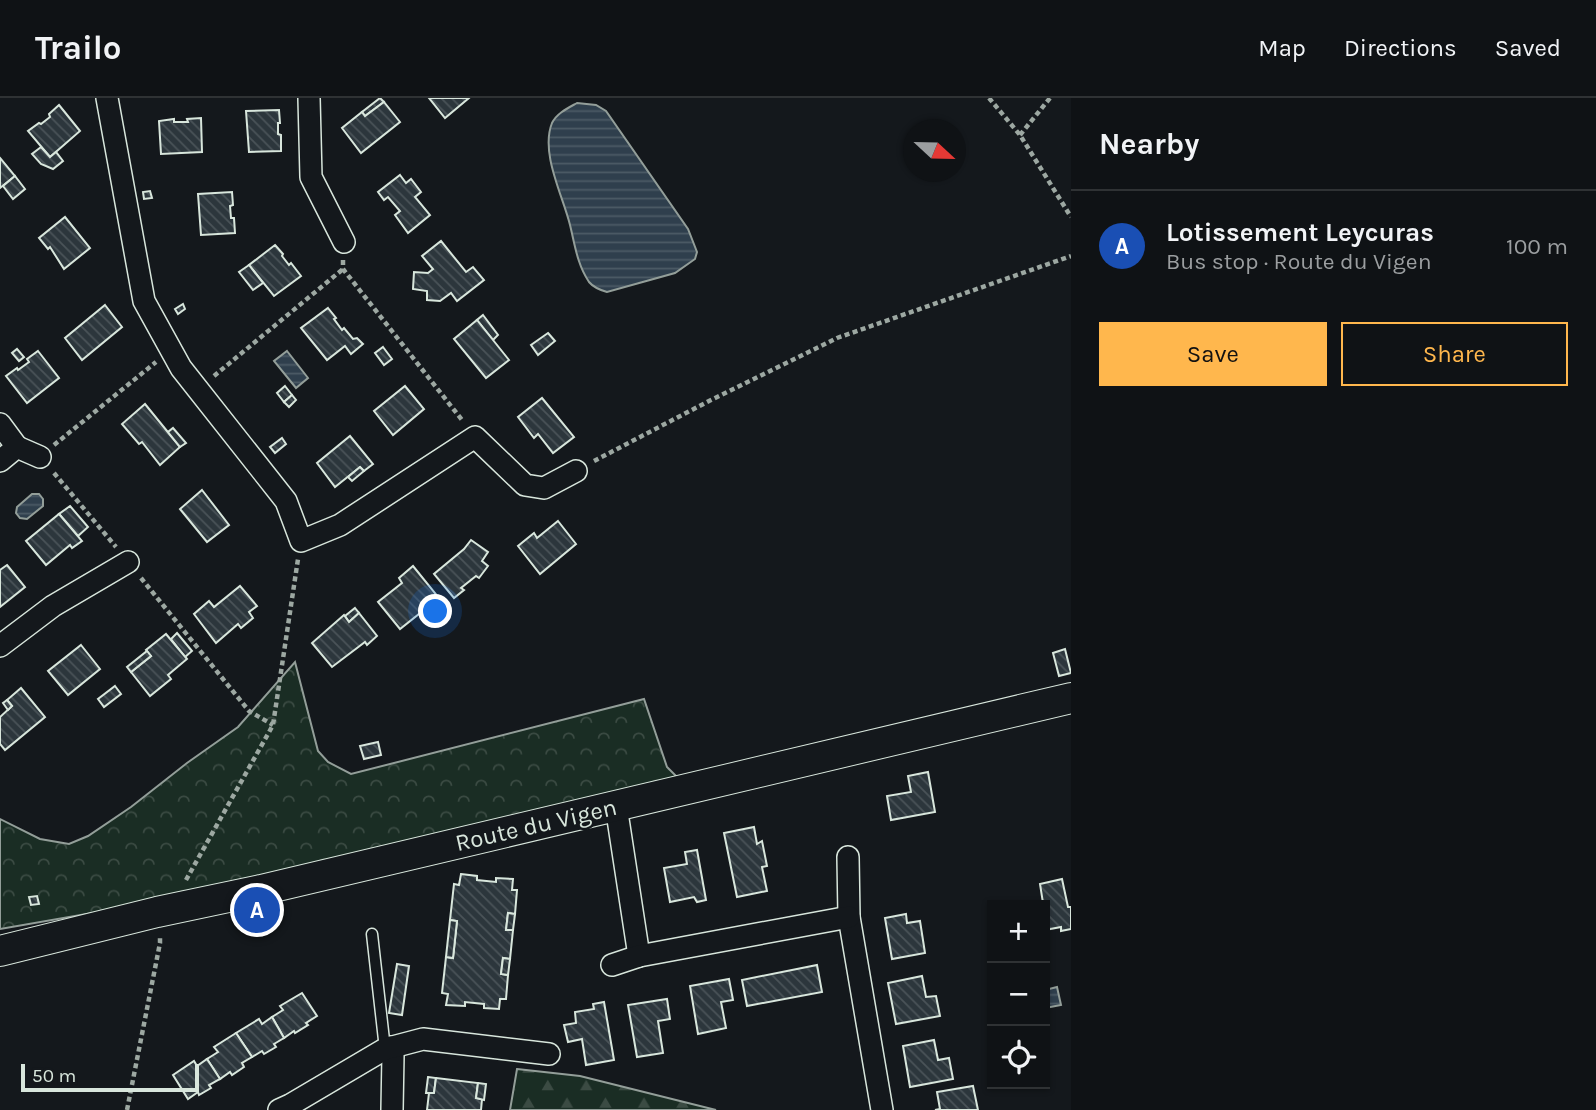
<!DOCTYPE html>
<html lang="en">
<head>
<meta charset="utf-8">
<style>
	:root { --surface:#0f1215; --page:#1d2022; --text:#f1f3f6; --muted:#9b9ea0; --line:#2f3234; --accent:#ffb74d }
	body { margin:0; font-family:Karla,sans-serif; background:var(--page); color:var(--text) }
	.controls { position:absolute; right:21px; bottom:21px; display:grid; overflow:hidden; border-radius:0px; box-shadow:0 2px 5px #0004 }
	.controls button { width:63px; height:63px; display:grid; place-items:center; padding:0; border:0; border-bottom:2px solid var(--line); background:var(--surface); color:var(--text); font:35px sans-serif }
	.compass { position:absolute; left:903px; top:21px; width:63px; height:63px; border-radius:50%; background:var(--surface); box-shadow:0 2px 5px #0004; rotate:112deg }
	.scale { position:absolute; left:21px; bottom:18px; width:178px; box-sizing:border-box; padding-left:7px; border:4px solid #d8e6dc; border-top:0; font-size:19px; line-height:24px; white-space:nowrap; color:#d8e6dc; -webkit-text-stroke:5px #14181c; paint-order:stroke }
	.you { position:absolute; left:436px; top:514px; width:24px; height:24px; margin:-18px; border:5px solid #fff; border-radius:50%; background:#1a73e8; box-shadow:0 0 0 10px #1a73e833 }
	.badge { display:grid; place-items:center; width:46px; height:46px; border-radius:50%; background:var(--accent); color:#fff; font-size:23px; font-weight:700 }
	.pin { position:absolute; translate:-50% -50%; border:4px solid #fff; box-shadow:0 2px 7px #0006 }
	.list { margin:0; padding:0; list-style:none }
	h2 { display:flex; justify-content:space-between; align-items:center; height:91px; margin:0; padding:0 28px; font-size:30px }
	h2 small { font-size:23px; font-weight:400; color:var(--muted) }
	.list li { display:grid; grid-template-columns:46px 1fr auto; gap:21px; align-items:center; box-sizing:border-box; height:112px; padding:0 28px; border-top:2px solid var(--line) }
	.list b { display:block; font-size:26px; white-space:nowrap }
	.list p { margin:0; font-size:23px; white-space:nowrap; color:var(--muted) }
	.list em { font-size:23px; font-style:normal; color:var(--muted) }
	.actions { display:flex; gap:14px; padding:21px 28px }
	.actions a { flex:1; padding:16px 0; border:2px solid var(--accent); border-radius:0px; text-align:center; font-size:24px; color:var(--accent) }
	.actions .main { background:var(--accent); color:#111 }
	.icon { flex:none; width:38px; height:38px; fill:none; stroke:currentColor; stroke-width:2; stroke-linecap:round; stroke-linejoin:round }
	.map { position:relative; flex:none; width:1071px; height:1012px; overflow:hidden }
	header { display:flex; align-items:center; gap:42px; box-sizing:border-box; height:98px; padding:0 35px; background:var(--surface); border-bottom:2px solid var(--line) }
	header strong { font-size:33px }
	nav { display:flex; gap:38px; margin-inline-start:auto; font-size:24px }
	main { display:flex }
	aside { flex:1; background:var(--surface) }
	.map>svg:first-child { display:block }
	.forest { fill:url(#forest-firs); stroke:#939e99; stroke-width:2 }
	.park { fill:url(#park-crowns); stroke:#939e99; stroke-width:2 }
	.water { fill:url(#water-rules); stroke:#939e99; stroke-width:2 }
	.building { fill:url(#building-back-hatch); stroke:#d8e6dc; stroke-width:2 }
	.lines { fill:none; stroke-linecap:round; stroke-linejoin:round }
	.lane-casing { stroke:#d8e6dc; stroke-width:13 }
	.street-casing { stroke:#d8e6dc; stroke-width:24 }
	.secondary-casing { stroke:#d8e6dc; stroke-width:32 }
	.path { stroke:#9da8a2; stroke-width:4.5; stroke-dasharray:5 3.5; stroke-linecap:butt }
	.lane { stroke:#14181c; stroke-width:10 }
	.street { stroke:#14181c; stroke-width:21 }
	.secondary { stroke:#14181c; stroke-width:30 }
	.labels { text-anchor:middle; stroke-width:5; stroke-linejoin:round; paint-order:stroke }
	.street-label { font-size:24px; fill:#d8e6dc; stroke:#14181c }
</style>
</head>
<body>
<header>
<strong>Trailo</strong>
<nav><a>Map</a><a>Directions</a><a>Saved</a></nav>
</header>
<main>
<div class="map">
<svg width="1071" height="1012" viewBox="0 0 1071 1012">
	<defs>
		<pattern id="forest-firs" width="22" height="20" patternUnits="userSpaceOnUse" patternTransform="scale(1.75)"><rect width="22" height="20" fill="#1a2d24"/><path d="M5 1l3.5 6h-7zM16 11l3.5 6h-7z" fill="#3b4b43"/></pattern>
		<pattern id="park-crowns" width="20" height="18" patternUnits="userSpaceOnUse" patternTransform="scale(1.75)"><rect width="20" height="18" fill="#1a2d24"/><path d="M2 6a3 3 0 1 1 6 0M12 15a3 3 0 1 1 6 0" fill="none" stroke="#3b4b43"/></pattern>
		<pattern id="water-rules" width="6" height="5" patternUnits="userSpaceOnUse" patternTransform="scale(1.75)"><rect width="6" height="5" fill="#2f3f4d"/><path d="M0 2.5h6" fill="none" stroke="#4c5b66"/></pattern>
		<pattern id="building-back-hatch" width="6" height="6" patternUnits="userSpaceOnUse" patternTransform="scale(1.75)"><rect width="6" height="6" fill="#2c363c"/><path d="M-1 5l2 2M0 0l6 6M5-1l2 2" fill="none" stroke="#4a5358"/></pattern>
	</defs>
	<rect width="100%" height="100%" fill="#14181c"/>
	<path class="forest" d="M517 971 580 978 716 1012H510Z"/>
	<path class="park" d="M295 564 318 653 328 664 351 676 644 601 667 669 680 682 316 776 0 831V721L40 741 69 746 88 738 131 709 187 665 238 629Z"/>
	<g class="water">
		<path d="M577 5 596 7 606 13 688 131 697 154 695 161 675 175 607 194C600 192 594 190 589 184 577 166 575 147 570 127 563 98 540 55 552 25 557 15 568 10 577 5Z"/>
		<path d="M287 253 308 280 296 290 274 263Z"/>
		<path d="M32 396H39L43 401V408L27 421 20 420 16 415 17 409Z"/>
		<path d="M1057 889 1061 907 1045 910V892Z"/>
	</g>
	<g class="building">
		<path d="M380 0 384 4 365 18 362 14Z"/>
		<path d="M429 0H469L445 20Z"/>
		<path d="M384 4 400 24 361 55 342 30 362 14 365 18Z"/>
		<path d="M59 7 80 33 50 59 28 33 39 25 41 26 50 19 49 16Z"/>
		<path d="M279 12 280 25H278V36L281 37V53L249 54 246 13Z"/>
		<path d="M201 20 202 54 161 56 159 23 174 21V24H188L187 21Z"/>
		<path d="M41 49 50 59 56 54 63 63 53 71 41 66 32 56Z"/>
		<path d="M0 60 15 78 0 90Z"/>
		<path d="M400 77 406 85 411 81 421 94 415 99 430 117 408 135 395 117 400 113 388 99 384 102 378 94Z"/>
		<path d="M15 78 25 91 13 101 3 88Z"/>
		<path d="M150 93 152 100 144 101 143 94Z"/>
		<path d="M232 94 233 107 230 108 231 120H234L235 135 201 137 198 96Z"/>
		<path d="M65 119 90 150 64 171 50 149 48 151 39 140Z"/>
		<path d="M441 143 466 174 473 169 484 182 457 203 451 195 440 203 427 202V193L413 191 414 174 428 175 433 171 422 158Z"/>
		<path d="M275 147 283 156 282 158 289 167 291 165 301 178 274 198 249 167Z"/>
		<path d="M249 167 263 185 253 192 239 174Z"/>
		<path d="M183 206 185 211 178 216 175 211Z"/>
		<path d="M105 207 122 229 82 262 65 240Z"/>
		<path d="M328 210 336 220 334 221 342 232 344 230 353 241 357 240 363 246 351 256 345 248 327 262 301 230Z"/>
		<path d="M483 217 498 237 493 242 477 222Z"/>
		<path d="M477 222 509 262 486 280 454 241Z"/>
		<path d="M548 235 555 243 538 257 531 247Z"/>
		<path d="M383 249 392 261 384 267 375 255Z"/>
		<path d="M17 251 24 259 19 263 12 255Z"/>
		<path d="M38 253 59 280 27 305 6 278 17 270 18 272 29 264 27 261Z"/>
		<path d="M285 288 292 297 284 304 277 295Z"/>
		<path d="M405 288 424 311 393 337 374 313Z"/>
		<path d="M292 297 296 302 289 309 284 304Z"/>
		<path d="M542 300 574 339 553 355 538 336 534 340 518 319Z"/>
		<path d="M145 306 180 349 160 367 142 344 139 346 122 326Z"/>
		<path d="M173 330 186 345 180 349 168 334Z"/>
		<path d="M350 338 373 366 364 373 360 369 335 389 317 365Z"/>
		<path d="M282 340 286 346 275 355 270 349Z"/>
		<path d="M360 369 364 373 352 383 348 379Z"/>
		<path d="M202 392 229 427 207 444 180 411Z"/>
		<path d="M70 408 88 429 78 438 59 416Z"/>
		<path d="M59 416 82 443 72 450 70 447 46 467 26 443Z"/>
		<path d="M558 423 576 446 540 476 518 448 534 435 537 440Z"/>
		<path d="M471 442 488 454 482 463 488 468 479 480 476 478 461 490 464 492 454 500 434 476 464 451Z"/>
		<path d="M7 467 25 489 0 509V472Z"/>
		<path d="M413 468 439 500 400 531 378 504 402 485 399 480Z"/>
		<path d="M240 488 257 508 249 514 253 520 241 530 238 526 216 545 194 516 209 503 214 509Z"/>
		<path d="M355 510 359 515 349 524 345 518Z"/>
		<path d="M359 515 377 538 367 547 365 544 332 569 312 545 344 517 349 524Z"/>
		<path d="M177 535 192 553 185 559 171 541Z"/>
		<path d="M166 536 187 561 168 577 171 581 150 598 131 574 151 558 146 552Z"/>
		<path d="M81 547 100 571 68 597 48 573Z"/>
		<path d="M1065 551 1071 575 1059 578 1053 555Z"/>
		<path d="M147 553 151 558 131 574 127 569Z"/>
		<path d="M115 588 121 596 104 609 98 601Z"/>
		<path d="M21 590 45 619 5 652 0 646V619L12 608 7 602Z"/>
		<path d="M7 602 12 608 8 612 3 605Z"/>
		<path d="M378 644 381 657 364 661 360 648Z"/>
		<path d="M928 674 935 714 891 722 887 698 911 694 908 678Z"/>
		<path d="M754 729 757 746 762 743 767 768 762 769 767 793 737 799 724 735Z"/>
		<path d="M697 752 706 802 697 804 694 799 670 804 664 770 687 766 685 754Z"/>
		<path d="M461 776 477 778V782L496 784V780L513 781 512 792H517L515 816 508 815 506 832H513L510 861 503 860 501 876 508 877 506 901H500L499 911 484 910V906L465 904V908L446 907 448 896 442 895 446 859 453 860 457 823 450 822 454 786 459 787Z"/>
		<path d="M1062 781 1068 809H1071V831L1061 833V829L1045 832V807H1034L1043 805 1040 786Z"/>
		<path d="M37 798 39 806 31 807 29 799Z"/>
		<path d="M508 815 515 816 513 832H506Z"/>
		<path d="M906 816 907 825 920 823 925 855 892 861 885 820Z"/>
		<path d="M450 822 457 823 453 860 446 859Z"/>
		<path d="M503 860 510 861 508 877 501 876Z"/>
		<path d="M397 866 409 868 402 917 389 915Z"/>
		<path d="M817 867 822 894 747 908 742 882Z"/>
		<path d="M922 878 926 899 936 898 940 918 896 926 888 885Z"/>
		<path d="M729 881 733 902 721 904 726 930 698 936 690 888Z"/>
		<path d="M302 895 317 918 306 925 308 927 295 935 294 933 284 940 272 919 283 912 280 908Z"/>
		<path d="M667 901 670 921 658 923 663 955 637 959 628 907Z"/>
		<path d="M604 904 614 962 586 967 582 941 568 944 564 927 576 925 575 914 594 911 593 906Z"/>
		<path d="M272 919 284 940 274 946 276 949 264 956 262 953 252 959 236 935 259 921 262 926Z"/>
		<path d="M236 935 252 959 242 965 244 969 232 977 230 974 220 981 207 961 218 954 214 949Z"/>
		<path d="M934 942 938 962 949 960 953 981 910 989 903 948Z"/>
		<path d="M207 961 220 981 209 987 211 990 199 997 198 994 188 1001 173 977 194 963 197 968Z"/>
		<path d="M428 979 436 980 434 995H426Z"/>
		<path d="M436 980 478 985 476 1000 482 1001 481 1012H427L429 995H434Z"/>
		<path d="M478 985 486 986 484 1002 476 1000Z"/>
		<path d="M973 988 978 1012H935L940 1011 937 994Z"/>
	</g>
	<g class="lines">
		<defs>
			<path id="lane" d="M372 836 385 951"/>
			<g id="street">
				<path d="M107 0 144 203 181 270 286 403 301 443 340 427 475 339 525 387 544 390 576 373"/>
				<path d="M309 0 311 79 344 144"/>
				<path d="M0 326 17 349"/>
				<path d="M0 363 17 349 40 359"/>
				<path d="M0 548 53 508 128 464"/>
				<path d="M616 708 639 858"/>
				<path d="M848 759 849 819 882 1012"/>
				<path d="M612 867 639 858 849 819"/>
				<path d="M391 949 393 957 392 1012"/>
				<path d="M279 1012 290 1007 385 951 423 941 549 956"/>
			</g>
			<path id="secondary" d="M0 853 157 814 261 792 1071 600"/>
		</defs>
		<use href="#lane" class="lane-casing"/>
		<use href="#street" class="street-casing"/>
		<use href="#secondary" class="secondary-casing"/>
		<g class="path">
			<path d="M989 0 1020 37 1071 119"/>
			<path d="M1020 37 1050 0"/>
			<path d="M343 162V171L462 322"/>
			<path d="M214 278 343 171"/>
			<path d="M54 347 156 264"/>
			<path d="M594 363 709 303 837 240 1071 158"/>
			<path d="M54 375 116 449"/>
			<path d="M141 480 249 613 273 627"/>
			<path d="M186 782 273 627 298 461"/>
			<path d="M127 1012 160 845V839"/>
		</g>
		<use href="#lane" class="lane"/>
		<use href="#street" class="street"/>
		<use href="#secondary" class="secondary"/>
	</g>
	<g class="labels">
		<g class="street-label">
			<text transform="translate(536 727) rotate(-13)" y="8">Route du Vigen</text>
		</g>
	</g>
</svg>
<div class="controls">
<button>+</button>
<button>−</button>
<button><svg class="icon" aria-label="locate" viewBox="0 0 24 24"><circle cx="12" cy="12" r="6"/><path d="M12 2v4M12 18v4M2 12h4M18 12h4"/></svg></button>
</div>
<svg class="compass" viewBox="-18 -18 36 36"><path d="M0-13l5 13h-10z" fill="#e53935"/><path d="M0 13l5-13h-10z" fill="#9b9ea0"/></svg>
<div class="scale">50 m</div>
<div class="you"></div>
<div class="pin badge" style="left:257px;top:812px;background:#1a4fb4">A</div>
</div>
<aside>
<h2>Nearby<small></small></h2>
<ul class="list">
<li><span class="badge" style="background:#1a4fb4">A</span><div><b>Lotissement Leycuras</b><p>Bus stop · Route du Vigen</p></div><em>100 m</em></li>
</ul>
<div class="actions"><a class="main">Save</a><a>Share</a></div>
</aside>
</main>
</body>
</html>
